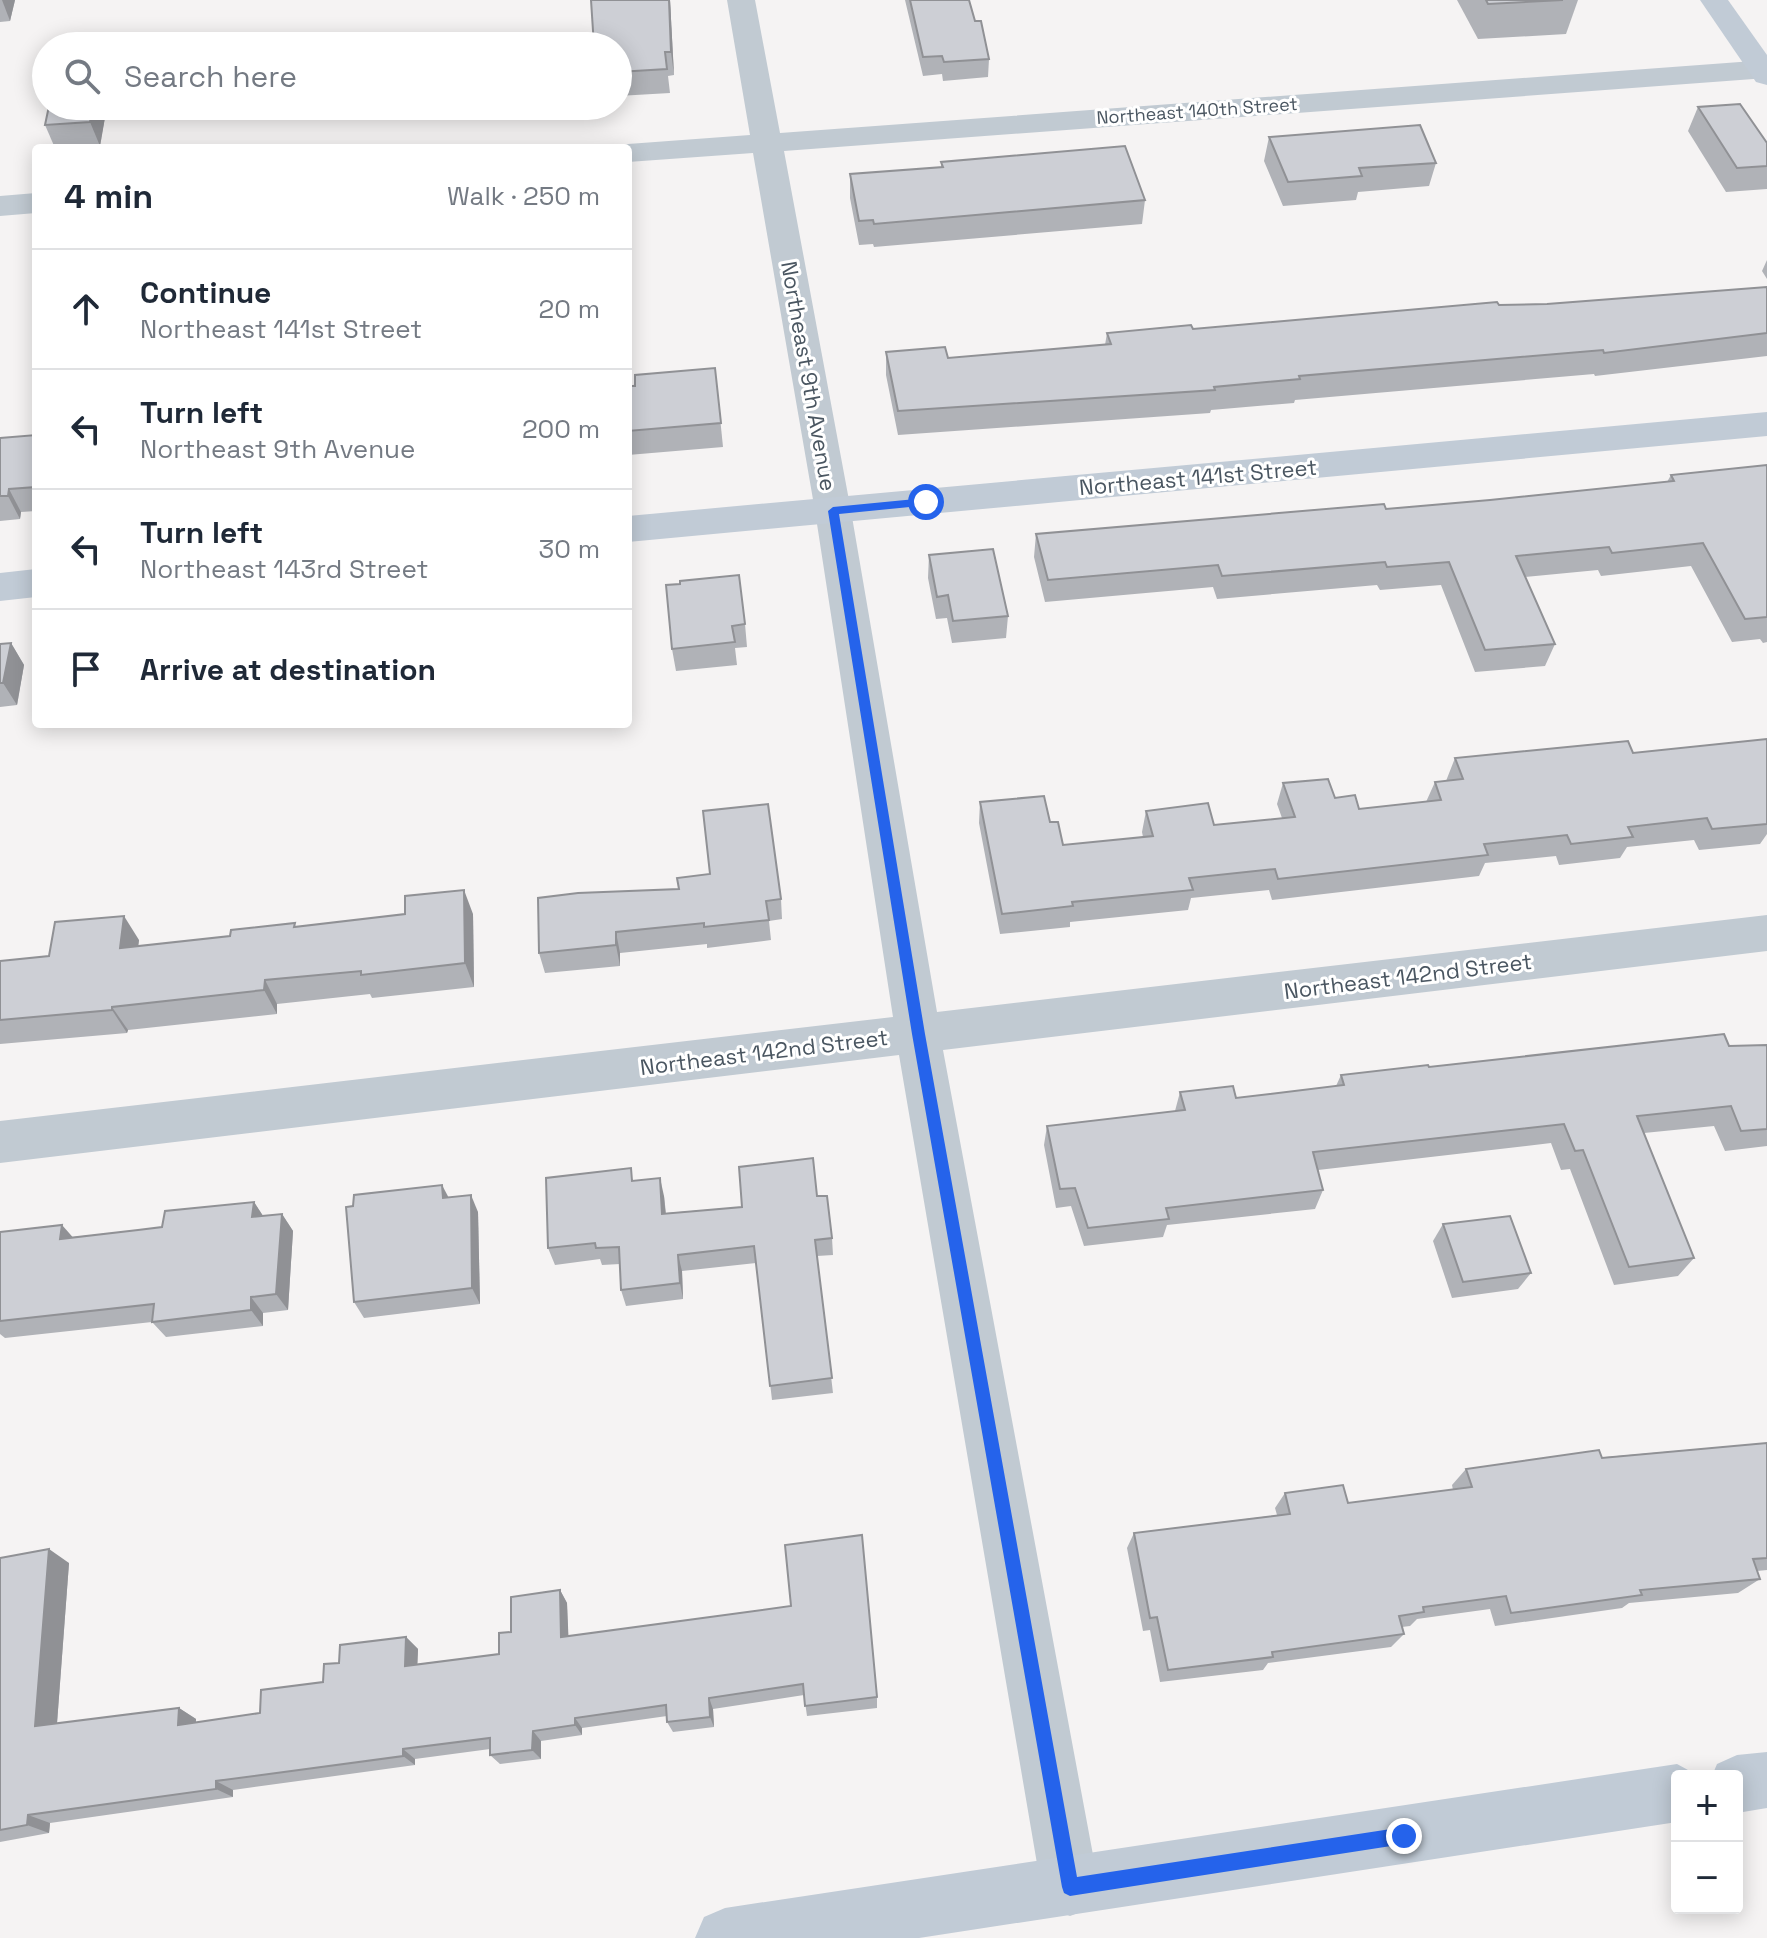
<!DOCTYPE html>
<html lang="en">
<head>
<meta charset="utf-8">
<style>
	:root { --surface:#fff; --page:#f2f2f3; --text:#1f2937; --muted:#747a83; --line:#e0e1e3 }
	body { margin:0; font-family:"Space Grotesk",sans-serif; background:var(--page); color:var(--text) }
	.controls { position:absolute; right:24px; bottom:24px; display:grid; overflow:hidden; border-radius:8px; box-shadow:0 4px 20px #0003 }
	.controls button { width:72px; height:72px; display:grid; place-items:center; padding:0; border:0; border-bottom:2px solid var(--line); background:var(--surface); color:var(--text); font:40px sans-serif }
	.stop { position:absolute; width:24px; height:24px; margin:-18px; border:6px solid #2563eb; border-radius:50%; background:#fff }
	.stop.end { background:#2563eb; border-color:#fff; box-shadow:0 2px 8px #0008 }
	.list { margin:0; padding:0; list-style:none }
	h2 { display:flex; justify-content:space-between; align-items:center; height:104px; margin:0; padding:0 32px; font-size:34px }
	h2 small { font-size:26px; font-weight:400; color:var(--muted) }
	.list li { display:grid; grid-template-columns:52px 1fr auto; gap:24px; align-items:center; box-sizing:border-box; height:120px; padding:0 32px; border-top:2px solid var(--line) }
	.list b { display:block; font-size:30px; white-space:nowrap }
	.list p { margin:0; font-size:26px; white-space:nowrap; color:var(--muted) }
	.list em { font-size:26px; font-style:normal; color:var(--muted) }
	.icon { flex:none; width:44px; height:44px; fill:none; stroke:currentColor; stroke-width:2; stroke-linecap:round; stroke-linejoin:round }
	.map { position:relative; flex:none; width:1767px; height:1938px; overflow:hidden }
	.search { position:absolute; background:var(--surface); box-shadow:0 4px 20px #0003; left:32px; top:32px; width:600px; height:88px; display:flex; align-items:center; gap:20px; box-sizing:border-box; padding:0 28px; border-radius:44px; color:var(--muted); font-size:30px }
	.panel { position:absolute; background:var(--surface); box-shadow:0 4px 20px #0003; left:32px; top:144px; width:600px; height:584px; border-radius:8px }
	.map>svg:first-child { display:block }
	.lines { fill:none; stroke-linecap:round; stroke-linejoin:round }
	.street { fill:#c1cad2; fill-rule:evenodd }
	.secondary { fill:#c1cbd6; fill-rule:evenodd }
	.wall { fill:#b0b2b7 }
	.shaded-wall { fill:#909195 }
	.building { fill:#cdcfd5; stroke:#909195; stroke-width:2 }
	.route { fill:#2563eb }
	.labels { text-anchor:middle; stroke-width:6; stroke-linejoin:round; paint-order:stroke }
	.far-street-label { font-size:18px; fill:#4a5661; stroke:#fff }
	.street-label { font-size:22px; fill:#4a5661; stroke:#fff }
</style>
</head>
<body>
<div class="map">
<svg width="1767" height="1938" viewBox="0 0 1767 1938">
	<rect width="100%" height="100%" fill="#f5f3f3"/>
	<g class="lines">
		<g class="street">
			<path d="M727 0H755L780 133 1767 60V78L784 151 851 511 937 1012 1767 915V951L943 1050 1099 1887 1091 1908 1070 1916 1049 1908 1041 1887 899 1055 0 1163V1121L893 1017 815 511 753 153 628 162V148H616L628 144 750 135Z"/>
			<path d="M36 193V213L0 216V196Z"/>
		</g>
		<g class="secondary">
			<path d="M1700 0H1728L1767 55V85L1756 82Z"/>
			<path d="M1767 412V436L628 542V516Z"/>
			<path d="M36 569V597L0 601V573Z"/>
			<path d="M1767 1752V1808L1737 1813V1776H1712L1717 1764 1737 1755Z"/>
			<path d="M1677 1764 1699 1776H1677V1822L919 1938H695L704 1917 725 1908Z"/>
		</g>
	</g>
	<g class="wall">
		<path d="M0 0H15L10 21 0 22Z"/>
		<path d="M670 0 674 75 668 76 670 93 618 96V46Z"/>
		<path d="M905 0H969L975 21 989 59 988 77 943 81 942 74 923 76Z"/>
		<path d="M1457 0H1578L1566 34 1478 39Z"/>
		<path d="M49 106H107L100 146 55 148 45 125Z"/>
		<path d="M1698 107 1767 143V189L1726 192 1688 131Z"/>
		<path d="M1269 137 1436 163 1429 186 1358 192 1356 200 1283 206 1264 161Z"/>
		<path d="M941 162 1145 200 1142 224 874 247 873 244 859 245 850 198V174L941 167Z"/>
		<path d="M1767 260V279L1762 271Z"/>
		<path d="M1767 287V356L1595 376 1594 374 1295 400 1294 403 1211 410 1210 413 898 435 886 375V352L948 358 1105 345 1107 333 1193 329 1499 305 1547 304Z"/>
		<path d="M715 368 723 447 628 455V386Z"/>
		<path d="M36 435V511L21 512 20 519 0 521V438Z"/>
		<path d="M1767 465V642L1763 643 1760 639 1732 642 1691 566 1601 576 1598 570 1525 577 1555 644 1545 666 1475 672 1441 585 1380 590 1377 585 1217 599 1213 587 1045 602 1034 557 1036 534 1386 509 1490 500 1667 482 1671 475Z"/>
		<path d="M929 555 1008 616 1006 638 952 643 947 618 936 619 928 578Z"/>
		<path d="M680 584 745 624 747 647 735 648 737 665 676 671 672 649Z"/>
		<path d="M11 643 24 665 17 705 0 707V644Z"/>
		<path d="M1767 739V834L1760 844 1699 850 1694 840 1627 847 1620 858 1559 865 1556 856 1485 863 1479 876 1272 900 1269 890 1191 898 1188 910 1070 922V927L1000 934 979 823 980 802 1050 822 1063 845 1143 837 1142 832 1146 811 1214 825 1282 818 1277 804 1283 783 1335 798 1359 809 1426 802 1435 782 1446 781 1455 758 1633 753Z"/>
		<path d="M538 898 781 899 782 919 769 921 771 940 707 948V944L620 953V966L545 973 539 953Z"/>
		<path d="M473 914 474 987 372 998 370 994 277 1004V1014L128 1030 127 1033 0 1044V961L49 956 139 940 138 946 230 936 296 927Z"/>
		<path d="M1767 1045V1146L1725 1151 1714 1126 1644 1133 1694 1258 1678 1276 1614 1285 1570 1169 1561 1170 1551 1143 1318 1170 1323 1190 1315 1209 1167 1225 1163 1237 1084 1246 1071 1206 1056 1208 1044 1145 1047 1126 1175 1111 1180 1092 1236 1098 1336 1086 1341 1075 1729 1046Z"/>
		<path d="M635 1181 664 1196 666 1213 742 1207 817 1196 832 1238 833 1255 817 1256 833 1393 772 1400 756 1263 682 1271 683 1299 626 1306 621 1290 620 1264 602 1265 600 1259 555 1265 548 1248Z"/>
		<path d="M448 1197 478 1212 480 1304 364 1318 354 1302Z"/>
		<path d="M254 1202 263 1216 282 1214 293 1231 288 1310 263 1313V1326L166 1337 152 1322 5 1338 0 1334V1232L73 1237 138 1230 162 1227Z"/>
		<path d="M1443 1224 1531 1273 1518 1289 1452 1298 1433 1241Z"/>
		<path d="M1767 1443V1570L1757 1571 1760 1579 1738 1593 1629 1603 1622 1608 1495 1626 1490 1609 1417 1619 1410 1626 1402 1627 1404 1634 1391 1647 1268 1663 1263 1670 1160 1682 1150 1630 1143 1631 1127 1548 1134 1533 1277 1515 1275 1508 1285 1493 1348 1503 1453 1490 1452 1485 1466 1469Z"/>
		<path d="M0 1558 69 1563 57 1724 179 1708 196 1719V1723L260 1713 323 1682 339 1663 406 1637 418 1649 417 1664 499 1654 511 1632 560 1590 567 1603 568 1636 877 1697V1708L807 1716 804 1695 713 1709 714 1727 673 1732 667 1722V1716L582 1728V1735L541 1741V1759L500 1764 490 1755V1749L415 1759V1765L233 1790V1797L50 1823 49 1833 0 1842Z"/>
	</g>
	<g class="shaded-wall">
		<path d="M2 0H15L10 21Z"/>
		<path d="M669 0H670L674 75 671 52Z"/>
		<path d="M93 106H107L100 146 90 122Z"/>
		<path d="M9 489 21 512 20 519 8 496Z"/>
		<path d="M11 643 24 665 17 705 3 683Z"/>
		<path d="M464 890 473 914 474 987 465 963Z"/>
		<path d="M124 916 139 940 135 972 120 948Z"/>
		<path d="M616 932 620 953V966L616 945Z"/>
		<path d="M265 980 277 1004V1014L264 990Z"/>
		<path d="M112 1007 128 1030 127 1033 112 1010Z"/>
		<path d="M660 1178 664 1196 667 1231 662 1214Z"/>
		<path d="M442 1185 451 1202 443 1198Z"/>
		<path d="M471 1195 478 1212 480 1304 472 1288Z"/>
		<path d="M254 1202 265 1219 252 1217Z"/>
		<path d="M282 1214 293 1231 288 1310 276 1294Z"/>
		<path d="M62 1225 77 1242 60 1239Z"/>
		<path d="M678 1255 682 1271 683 1299 680 1283Z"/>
		<path d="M251 1297 263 1313V1326L251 1310Z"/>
		<path d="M49 1549 69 1563 56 1736 35 1726Z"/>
		<path d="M560 1590 567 1603 569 1649 561 1637Z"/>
		<path d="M406 1637 418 1649 417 1677 405 1666Z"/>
		<path d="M709 1698 713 1709 714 1727 710 1717Z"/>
		<path d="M179 1708 196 1719 195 1735 178 1725Z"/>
		<path d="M575 1718 582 1728V1735L575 1725Z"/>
		<path d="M533 1731 541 1741V1759L532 1750Z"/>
		<path d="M403 1749 415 1759V1765L403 1756Z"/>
		<path d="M216 1781 233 1790V1797L216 1789Z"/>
		<path d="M28 1815 50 1823 49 1833 27 1825Z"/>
	</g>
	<g class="building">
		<path d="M591 0H669L671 52H665L667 69 618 72V46H594Z"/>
		<path d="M910 0H969L975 21H981L989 59 944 62 942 56 923 57Z"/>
		<path d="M1486 0H1563L1488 4Z"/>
		<path d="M1740 104 1767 143V166L1737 168 1698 107Z"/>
		<path d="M49 106H93L90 122 45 125Z"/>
		<path d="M1420 125 1436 163 1359 168 1362 176 1288 182 1269 137Z"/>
		<path d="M1125 146 1145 200 874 224 873 220 859 221 850 174 943 167 941 162Z"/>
		<path d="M1767 287V333L1604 353 1603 350 1299 376 1300 379 1214 387 1215 390 898 411 886 352 945 347 948 358 1111 344 1107 333 1191 325 1193 329 1497 302 1499 305 1547 304Z"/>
		<path d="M715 368 721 423 628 431V386H635V375Z"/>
		<path d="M36 435V487L9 489 8 496H0V438Z"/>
		<path d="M1767 465V617L1745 619 1703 543 1612 553 1609 547 1516 556 1555 644 1485 650 1449 562 1387 567 1385 562 1222 576 1218 565 1048 580 1036 534 1384 504 1386 509 1490 500 1674 481 1671 475Z"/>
		<path d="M993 549 1008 616 953 621 948 595 937 597 929 555Z"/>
		<path d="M739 575 745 624 732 626 735 642 672 649 666 585 680 584V581Z"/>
		<path d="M11 643 3 683H0V644Z"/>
		<path d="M1767 739V824L1712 829 1707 818 1628 827 1633 837 1571 844 1567 835 1484 844 1488 855 1278 879 1275 869 1189 878 1193 890 1072 902 1073 906 1002 914 980 802 1044 796 1050 822H1058L1063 845 1153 836 1146 811 1208 803 1214 825 1295 817 1283 783 1328 779 1335 798 1355 795 1359 809 1441 800 1435 782 1463 779 1455 758 1628 741 1633 753Z"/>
		<path d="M768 804 781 899 766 901 769 920 704 927V923L616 932V945L539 953 538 898 578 893 679 889 677 878 710 874 703 811Z"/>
		<path d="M464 890 465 963 361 975V971L265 980 264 990 112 1007V1010L0 1020V961L49 956 55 922 124 916 120 948 230 936 231 930 295 923 294 927 405 914V896Z"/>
		<path d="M1724 1034 1729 1046 1767 1045V1129L1741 1131 1731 1106 1637 1116 1694 1258 1629 1267 1583 1150 1575 1151 1564 1124 1313 1152 1323 1190 1166 1208 1169 1219 1088 1228 1075 1188 1060 1189 1047 1126 1185 1110 1180 1092 1233 1086 1236 1098 1344 1085 1341 1075 1428 1065 1429 1067Z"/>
		<path d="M813 1158 817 1196H827L832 1238 815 1240 832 1378 770 1386 754 1246 678 1255 680 1283 621 1290 619 1247 596 1248 595 1243 548 1248 546 1178 631 1168 632 1181 660 1178 662 1214 742 1207 739 1167Z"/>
		<path d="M442 1185 443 1198 471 1195 472 1288 354 1302 346 1207 353 1206 354 1195Z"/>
		<path d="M254 1202 252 1217 282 1214 276 1294 251 1297V1310L152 1322 154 1304 0 1321V1232L62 1225 60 1239 138 1230 162 1227 165 1211Z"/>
		<path d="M1510 1216 1531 1273 1463 1282 1443 1224Z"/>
		<path d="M1767 1443V1558L1753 1559 1760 1579 1640 1590 1642 1595 1511 1613 1506 1596 1423 1607 1424 1612 1399 1616 1404 1634 1272 1652 1273 1657 1168 1670 1157 1617 1150 1618 1134 1533 1290 1514 1285 1493 1343 1485 1348 1503 1472 1487 1466 1469 1599 1450 1602 1458Z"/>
		<path d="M862 1535 877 1697 805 1706 803 1684 709 1698 710 1717 667 1722 666 1705 575 1718V1725L533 1731 532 1750 490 1755V1738L403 1749V1756L216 1781V1789L28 1815 27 1825 0 1830V1558L49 1549 35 1726 179 1708 178 1725 260 1713 261 1690 323 1682 324 1664 339 1663 340 1645 406 1637 405 1666 499 1654V1633L511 1632V1597L560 1590 561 1637 791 1606 785 1545Z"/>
	</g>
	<path class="route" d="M926 498 932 502 930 505 839 514 925 1034 1077 1877 1404 1827 1410 1830 1413 1836 1410 1842 1404 1844 1070 1896 1064 1893 1062 1887 912 1034 828 511 833 507Z"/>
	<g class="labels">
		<g class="far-street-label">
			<text transform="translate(1197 111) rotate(-4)" y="6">Northeast 140th Street</text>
		</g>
		<g class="street-label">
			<text transform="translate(809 376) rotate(80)" y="8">Northeast 9th Avenue</text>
			<text transform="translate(1198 477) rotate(-5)" y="8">Northeast 141st Street</text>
			<text transform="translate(1408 976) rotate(-7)" y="8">Northeast 142nd Street</text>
			<text transform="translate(764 1052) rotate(-7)" y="8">Northeast 142nd Street</text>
		</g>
	</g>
</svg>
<div class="controls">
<button>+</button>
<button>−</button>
</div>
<div class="stop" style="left:926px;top:502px"></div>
<div class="stop end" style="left:1404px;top:1836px"></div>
<div class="search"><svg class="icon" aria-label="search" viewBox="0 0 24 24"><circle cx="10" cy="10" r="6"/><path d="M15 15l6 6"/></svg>Search here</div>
<section class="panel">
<h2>4 min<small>Walk · 250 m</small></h2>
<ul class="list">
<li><svg class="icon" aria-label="ahead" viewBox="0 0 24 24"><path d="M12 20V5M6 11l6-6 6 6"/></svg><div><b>Continue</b><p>Northeast 141st Street</p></div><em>20 m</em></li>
<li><svg class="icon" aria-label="left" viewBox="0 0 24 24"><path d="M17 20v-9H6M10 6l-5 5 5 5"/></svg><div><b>Turn left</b><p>Northeast 9th Avenue</p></div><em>200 m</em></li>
<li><svg class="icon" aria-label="left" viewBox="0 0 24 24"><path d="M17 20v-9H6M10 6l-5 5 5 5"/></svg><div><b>Turn left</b><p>Northeast 143rd Street</p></div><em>30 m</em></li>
<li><svg class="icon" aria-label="arrive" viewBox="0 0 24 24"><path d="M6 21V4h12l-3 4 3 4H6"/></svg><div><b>Arrive at destination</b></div></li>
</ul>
</section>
</div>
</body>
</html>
